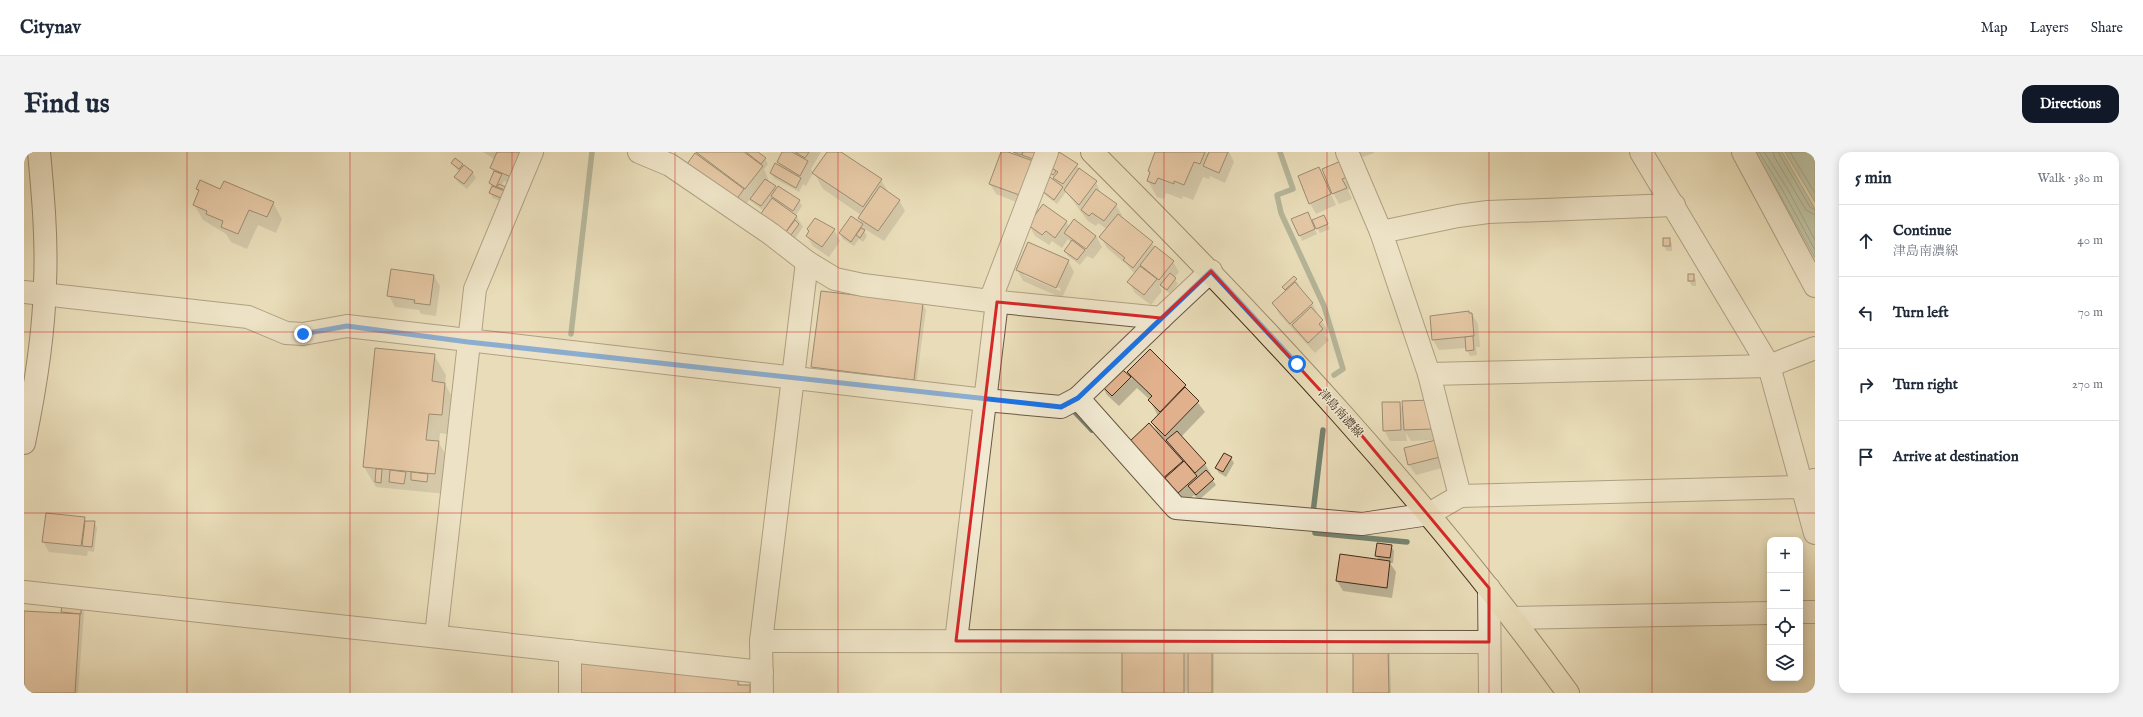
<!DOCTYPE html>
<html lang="en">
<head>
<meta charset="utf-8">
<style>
	:root { --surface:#fff; --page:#f2f2f3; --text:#1f2937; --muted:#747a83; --line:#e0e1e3; --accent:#111827 }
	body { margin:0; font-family:"IM FELL English","Noto Serif JP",serif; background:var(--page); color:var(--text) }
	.controls { position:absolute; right:12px; bottom:12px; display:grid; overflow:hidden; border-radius:8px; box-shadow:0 2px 10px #0003 }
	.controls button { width:36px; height:36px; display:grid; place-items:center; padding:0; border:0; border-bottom:1px solid var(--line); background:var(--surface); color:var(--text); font:20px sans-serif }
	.stop { position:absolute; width:12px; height:12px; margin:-9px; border:3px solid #1a73e8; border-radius:50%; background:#fff }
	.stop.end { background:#1a73e8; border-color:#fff; box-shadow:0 1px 4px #0008 }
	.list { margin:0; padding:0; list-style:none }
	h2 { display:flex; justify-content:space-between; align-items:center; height:52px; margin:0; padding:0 16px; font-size:17px }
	h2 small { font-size:13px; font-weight:400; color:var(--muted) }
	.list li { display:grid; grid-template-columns:26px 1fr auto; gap:12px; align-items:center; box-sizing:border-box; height:72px; padding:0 16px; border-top:1px solid var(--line) }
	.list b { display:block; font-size:15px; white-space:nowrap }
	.list p { margin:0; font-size:13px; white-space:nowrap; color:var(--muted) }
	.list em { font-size:13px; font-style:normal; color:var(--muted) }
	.icon { flex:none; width:22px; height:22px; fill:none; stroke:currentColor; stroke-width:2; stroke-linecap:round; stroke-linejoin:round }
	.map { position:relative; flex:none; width:1791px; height:541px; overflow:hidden; border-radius:12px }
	header { display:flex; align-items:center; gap:24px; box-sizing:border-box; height:56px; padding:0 20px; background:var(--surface); border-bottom:1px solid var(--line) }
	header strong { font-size:19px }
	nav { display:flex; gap:22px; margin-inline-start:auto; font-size:14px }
	.intro { display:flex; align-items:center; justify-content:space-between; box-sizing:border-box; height:96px; padding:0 24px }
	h1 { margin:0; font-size:28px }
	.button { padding:10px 18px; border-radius:12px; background:var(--accent); color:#fff; font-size:14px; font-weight:700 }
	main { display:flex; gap:24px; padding:0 24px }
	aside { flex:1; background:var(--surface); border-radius:12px; box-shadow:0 2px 10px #0003 }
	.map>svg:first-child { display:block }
	.water { fill:#99bda9; stroke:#758370 }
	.shadow { fill:#0003; fill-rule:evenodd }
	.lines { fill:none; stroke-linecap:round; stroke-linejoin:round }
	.shore { stroke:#6c7462; stroke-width:1 }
	.stream { stroke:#758370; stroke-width:5.5 }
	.building { fill:#e1b08d; stroke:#402b1a }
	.street-casing { stroke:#6a5842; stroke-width:24 }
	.secondary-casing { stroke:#402b1a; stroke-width:24 }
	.primary-casing { stroke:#402b1a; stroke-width:24 }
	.street { stroke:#f1e9d2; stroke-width:22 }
	.secondary { stroke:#f1e9d2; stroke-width:22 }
	.primary { stroke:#e9ddb9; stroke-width:22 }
	.route { stroke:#1a73e8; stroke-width:5 }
	.marked { fill:none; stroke:#d62828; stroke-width:3; stroke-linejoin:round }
	.grid { fill:none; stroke:#d62828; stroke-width:1; stroke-opacity:0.55 }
	.labels { text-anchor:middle; stroke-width:3; stroke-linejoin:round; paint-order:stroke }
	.street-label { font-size:12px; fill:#402b1a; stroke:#f1e9d2 }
</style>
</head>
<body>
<header>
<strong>Citynav</strong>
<nav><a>Map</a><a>Layers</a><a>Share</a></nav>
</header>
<div class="intro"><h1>Find us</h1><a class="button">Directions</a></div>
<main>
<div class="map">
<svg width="1791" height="541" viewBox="0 0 1791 541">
	<rect width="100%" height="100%" fill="#e9ddb9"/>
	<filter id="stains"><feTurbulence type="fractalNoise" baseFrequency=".005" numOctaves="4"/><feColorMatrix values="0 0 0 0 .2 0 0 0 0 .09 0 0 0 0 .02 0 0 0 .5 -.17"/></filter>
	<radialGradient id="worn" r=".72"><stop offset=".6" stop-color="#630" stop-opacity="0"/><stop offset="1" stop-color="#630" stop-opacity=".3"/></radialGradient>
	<g class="water">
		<path d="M1730 0H1758L1791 57V106L1755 41Z"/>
		<path d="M1761 0H1787L1791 7V50Z"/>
	</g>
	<g class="shadow">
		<path d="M459 0H509L493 35 480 29 477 34 484 41 480 51 469 46 466 41 468 36 466 31 470 21 467 16 472 8Z"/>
		<path d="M670 0H718L722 2 720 0H732L741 7 744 12 740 17 746 32 753 38 775 49 778 54 772 63 779 75 770 88 737 63 740 59 725 48 718 58Z"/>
		<path d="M760 0H797L787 17 789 21 782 34 779 32 775 40 750 26 747 21 757 15 754 10Z"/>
		<path d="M804 0H815L857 28 865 41 875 48 881 59 860 89 841 77 840 79 843 84 839 90 835 87 830 94 819 87 816 81 827 66 839 74 835 66 837 63 799 37 790 21Z"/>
		<path d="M978 0 992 4 990 0H1025L1005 55 972 42 966 32Z"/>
		<path d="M1036 0 1072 30 1077 42 1092 53 1098 63 1097 65 1149 110 1155 120 1150 126 1154 132 1146 142 1135 133 1138 139 1127 153 1111 141 1105 130 1111 122 1102 112 1083 96 1077 85 1083 77 1074 71 1072 74 1064 69 1042 40 1033 52 1021 43 1018 38 1035 33 1023 18Z"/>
		<path d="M1132 0H1205L1210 10 1201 31 1186 24 1185 27 1179 25 1169 48 1159 44 1158 47 1142 41 1140 47 1133 45 1124 29 1126 22 1125 19Z"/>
		<path d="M1333 0H1350V1L1336 6Z"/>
		<path d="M1316 10 1329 36 1324 38 1328 47 1315 52 1309 41Z"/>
		<path d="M428 11 438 13 449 21 452 26 443 37 434 30 431 25 435 20Z"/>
		<path d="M1295 16 1312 53 1292 62 1286 51Z"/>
		<path d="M173 37 196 38 249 51 258 67 252 81 234 73 223 97 207 90 202 82 179 68 170 52 175 41Z"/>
		<path d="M1019 54 1043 70 1045 75 1072 84 1078 95 1069 107 1063 104 1056 113 1044 104 1041 99 1047 91 1044 87 1038 96 1028 89 1025 93 1011 84 1005 73Z"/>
		<path d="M1286 66 1293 82 1278 89 1276 83Z"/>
		<path d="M1302 69 1306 77 1296 81 1293 76Z"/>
		<path d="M810 78 816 89 805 105 789 94 783 84Z"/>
		<path d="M1645 87 1648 92V99H1643L1640 94Z"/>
		<path d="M1044 109 1050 120 1038 146 999 129 993 118ZM1000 121 1037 137 1036 139 1000 123Z"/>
		<path d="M1669 123 1672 128V134H1668L1665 129Z"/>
		<path d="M410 124 416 134 412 164 397 162 395 158 371 155 365 144Z"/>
		<path d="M1270 125 1275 133 1273 135 1288 151 1294 162 1293 163 1305 180 1301 183 1305 188 1291 201 1255 162 1249 151 1262 140 1259 135Z"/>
		<path d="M798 140 899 152 902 158 892 233 791 220 788 215Z"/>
		<path d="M1445 162H1448L1454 172 1456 195H1452L1453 203 1446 204 1442 196 1415 198 1409 188Z"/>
		<path d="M1126 199 1161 234 1181 260 1157 285 1181 312 1187 322 1186 324 1192 333 1175 348 1170 343 1161 351 1106 290 1134 281 1128 270 1134 264 1125 247 1113 236 1095 254 1083 243 1077 232 1094 215 1108 228 1104 220Z"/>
		<path d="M410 203 422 223 421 232 432 252 429 283 416 281 415 291 426 310 422 342 352 335 340 315Z"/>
		<path d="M1406 249 1414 288 1387 289 1382 281 1383 289H1366L1360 278 1375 251 1380 259Z"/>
		<path d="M1411 289 1422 315 1392 323 1385 313Z"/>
		<path d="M1207 306 1210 311 1202 325 1195 321 1192 316Z"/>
		<path d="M60 366 62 370H70L73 376 70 400 64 399 63 404 25 400 19 389Z"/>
		<path d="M1367 394 1370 399 1369 411H1366L1372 420 1368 446 1319 439 1313 429 1355 408 1352 404Z"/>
		<path d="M57 455 60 460 54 541H0V460L40 462 38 460Z"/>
		<path d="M1187 497 1190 502V541H1165V506H1163V541H1099L1160 498 1165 506Z"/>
		<path d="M1364 497 1366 502 1367 541H1330Z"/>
		<path d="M714 528 717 533 725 534 728 541H556Z"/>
	</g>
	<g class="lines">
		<g class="shore">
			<path d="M1735 0 1759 39 1791 98"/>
			<path d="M1740 0 1763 36 1791 88"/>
			<path d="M1749 0 1751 6 1782 58 1791 63"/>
			<path d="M1754 0 1786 55 1791 58"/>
			<path d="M1766 0 1791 41"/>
		</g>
		<g class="stream">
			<path d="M1256 0 1269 37 1253 43 1257 61 1300 154 1319 217 1310 223"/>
			<path d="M547 182 568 0"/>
			<path d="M1051 260 1068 278"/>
			<path d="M1289 361 1299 278"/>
			<path d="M1289 375H1291V381L1383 390"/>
		</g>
	</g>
	<g class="building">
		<path d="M473 0H498L487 25 466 16Z"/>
		<path d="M672 0H720L739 14 721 37Z"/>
		<path d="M722 0H734L742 6 737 12Z"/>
		<path d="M758 0H768L784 9 776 24 753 10Z"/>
		<path d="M771 0H785L781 6Z"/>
		<path d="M803 0H817L858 27 839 55 788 21Z"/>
		<path d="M977 0H984L1012 10 998 44 965 32Z"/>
		<path d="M989 0H999L997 3Z"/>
		<path d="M999 0H1015L1012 8 998 3Z"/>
		<path d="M1035 0 1054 12 1039 32 1029 26 1034 20 1025 14Z"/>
		<path d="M1131 0H1181L1176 12 1170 10 1160 33 1150 29V32L1134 26 1131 32 1123 29 1126 20 1124 19Z"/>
		<path d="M1185 0H1204L1195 21 1179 14Z"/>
		<path d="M671 1 720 37 712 48 663 12Z"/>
		<path d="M431 6 439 12 435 17 427 11Z"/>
		<path d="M1317 9 1323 25 1318 27 1323 36 1308 42 1298 17Z"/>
		<path d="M751 11 777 26 772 36 746 21Z"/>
		<path d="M440 13 449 20 440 32 430 25Z"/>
		<path d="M1025 14 1032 19 1029 23 1022 18Z"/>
		<path d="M1295 15 1307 42 1285 52 1274 24Z"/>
		<path d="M1055 16 1073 29 1055 53 1040 38Z"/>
		<path d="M470 19 478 22 472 35 465 31Z"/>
		<path d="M1026 25 1039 35 1030 48 1017 38Z"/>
		<path d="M741 27 752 34 737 54 726 47Z"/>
		<path d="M176 28 196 37 200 29 250 50 243 65 225 58 214 82 197 75 199 69 182 62 183 59 169 53 175 38 172 37Z"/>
		<path d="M475 32 482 35 481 38 473 35Z"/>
		<path d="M468 34 481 39 477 46 465 41Z"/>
		<path d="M754 34 776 48 769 59 747 44Z"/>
		<path d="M856 34 876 48 854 79 834 66Z"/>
		<path d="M1072 37 1093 52 1080 69 1068 61 1065 64 1057 58Z"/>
		<path d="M748 46 773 64 761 81 736 63Z"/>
		<path d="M1019 52 1043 69 1031 86 1022 79 1018 83 1004 73Z"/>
		<path d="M1284 60 1291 77 1275 84 1267 67Z"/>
		<path d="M1094 62 1129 90 1109 116 1099 108 1101 106 1075 85Z"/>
		<path d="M1300 63 1304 72 1292 77 1288 68Z"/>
		<path d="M827 64 839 72 827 90 815 81Z"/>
		<path d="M791 66 811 77 798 95 782 84 785 79 783 77Z"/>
		<path d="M1050 67 1072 84 1062 97 1040 81Z"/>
		<path d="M771 68 775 72 767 83 762 80Z"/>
		<path d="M837 76 841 78 836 86 832 83Z"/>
		<rect x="1639" y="86" width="7" height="8"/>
		<path d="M1048 88 1061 98 1053 108 1040 99Z"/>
		<path d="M1004 90 1045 108 1032 136 992 118Z"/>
		<path d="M1131 94 1150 109 1135 128 1116 113Z"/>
		<path d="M1116 114 1133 127 1120 143 1103 130Z"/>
		<path d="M367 117 410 123 406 153 390 151 391 148 363 144Z"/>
		<path d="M1146 121 1152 126 1143 138 1136 133Z"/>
		<rect x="1664" y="122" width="6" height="7"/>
		<path d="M1270 124 1273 127 1261 138 1258 135Z"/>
		<path d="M1271 130 1289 151 1266 172 1248 151Z"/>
		<path d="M797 139 899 151 890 228 787 215Z"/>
		<path d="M1287 155 1299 168 1295 172 1299 177 1284 191 1268 173Z"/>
		<path d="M1445 159V161H1448L1450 184 1408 188 1406 164Z"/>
		<path d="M1449 184 1450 198 1442 199 1441 185Z"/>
		<path d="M351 196 411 202 408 229 421 231 418 263 405 262 402 288 415 289 411 322 339 315Z"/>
		<path d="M1126 197 1162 233 1136 260 1124 248 1128 244 1103 220Z"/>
		<path d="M1094 214 1107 225 1088 244 1076 232Z"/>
		<path d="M1161 235 1175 249 1141 284 1127 270Z"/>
		<path d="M1407 248 1408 277 1380 278 1378 249Z"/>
		<path d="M1358 250H1376L1377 278 1359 279Z"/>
		<path d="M1125 271 1159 309 1138 327 1105 290Z"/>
		<path d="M1153 279 1182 311 1171 321 1142 288Z"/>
		<path d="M1412 288 1416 305 1384 313 1380 296Z"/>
		<path d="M1200 301 1208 305 1199 320 1191 316Z"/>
		<path d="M1160 309 1173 324 1154 341 1141 326Z"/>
		<path d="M352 317H358L357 331 351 330Z"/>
		<path d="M366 318 382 320 380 332 365 330Z"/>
		<path d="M1182 318 1190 327 1172 343 1164 334Z"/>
		<path d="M387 320 404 322 403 330 387 328Z"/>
		<path d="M22 361 61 365 57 394 18 390Z"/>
		<path d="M61 369H71L68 395 58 394Z"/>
		<path d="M1353 391 1368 393 1366 406 1351 404Z"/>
		<path d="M1316 402 1366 409 1363 436 1312 429Z"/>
		<path d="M38 453 57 454V462L37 460Z"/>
		<path d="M0 459 56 462 51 541H0Z"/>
		<rect x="1164" y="496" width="24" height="45"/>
		<path d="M1329 496H1364L1365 541H1329Z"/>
		<rect x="1098" y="497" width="62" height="44"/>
		<path d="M555 509 714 527V533H726V541H555Z"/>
	</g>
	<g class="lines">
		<defs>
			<g id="street">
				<path d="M615 0 646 13 747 82 783 110 811 127 839 133 966 149 1137 166 1187 119"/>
				<path d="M1617 0 1745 214 1791 381"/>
				<path d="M1719 0 1791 134"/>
				<path d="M1357 80 1434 64 1464 60 1650 53"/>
				<path d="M0 140 224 165 262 181 279 182 323 174 961 248 1037 255 1054 246"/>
				<path d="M966 149 1023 0"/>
				<path d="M1137 166 1054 246 1152 356 1338 372 1405 362 1436 344 1405 222 1357 80 1323 0"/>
				<path d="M1405 222 1745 214 1791 196"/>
				<path d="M1436 344 1777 335 1790 328"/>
				<path d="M1465 436 1466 541"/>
				<path d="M0 440 738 520"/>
				<path d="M1776 460H1791"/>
				<path d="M1490 466 1746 461"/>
				<path d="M412 484 451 137 508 0"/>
				<path d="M737 489 1465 490"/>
				<path d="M932 489 973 150"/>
				<path d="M546 499V541"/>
				<path d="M738 541 737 489 783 110"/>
			</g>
			<path id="secondary" d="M0 291C11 238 20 184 21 131 23 87 19 43 15 0"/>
			<path id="primary" d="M1068 0C1238 170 1403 346 1544 541"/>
		</defs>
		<use href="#street" class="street-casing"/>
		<use href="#secondary" class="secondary-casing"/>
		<use href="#primary" class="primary-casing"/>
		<use href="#street" class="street"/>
		<use href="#secondary" class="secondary"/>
		<use href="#primary" class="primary"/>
	</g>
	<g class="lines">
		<path class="route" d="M279 182 323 174 444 190 1037 255 1054 246 1187 119 1273 212"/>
	</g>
	<path d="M0 0H1791V541H0ZM1187 119 1339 285 1465 436V490L932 489 973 150 1137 166Z" fill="#e9ddb9" fill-opacity=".55" fill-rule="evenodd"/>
	<path class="marked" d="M1187 119 1339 285 1465 436V490L932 489 973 150 1137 166Z"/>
	<path class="grid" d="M163 0V541M326 0V541M488 0V541M651 0V541M814 0V541M977 0V541M1140 0V541M1303 0V541M1465 0V541M1628 0V541M0 180H1791M0 361H1791"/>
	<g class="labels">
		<g class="street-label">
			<text transform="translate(1317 261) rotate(48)" y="4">津島南濃線</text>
		</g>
	</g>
	<rect width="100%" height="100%" filter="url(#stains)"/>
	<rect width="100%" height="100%" fill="url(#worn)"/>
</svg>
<div class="controls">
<button>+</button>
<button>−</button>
<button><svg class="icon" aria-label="locate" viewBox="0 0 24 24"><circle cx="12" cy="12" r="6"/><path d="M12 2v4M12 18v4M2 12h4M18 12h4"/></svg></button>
<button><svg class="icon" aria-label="layers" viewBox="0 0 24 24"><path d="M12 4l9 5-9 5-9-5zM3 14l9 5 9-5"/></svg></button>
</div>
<div class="stop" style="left:1273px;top:212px"></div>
<div class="stop end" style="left:279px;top:182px"></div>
</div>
<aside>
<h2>5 min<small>Walk · 380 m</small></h2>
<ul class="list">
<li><svg class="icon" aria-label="ahead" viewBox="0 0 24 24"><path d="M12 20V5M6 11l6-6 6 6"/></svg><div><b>Continue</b><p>津島南濃線</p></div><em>40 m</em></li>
<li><svg class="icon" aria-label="left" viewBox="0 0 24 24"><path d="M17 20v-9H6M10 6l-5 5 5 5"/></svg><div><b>Turn left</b></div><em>70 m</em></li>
<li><svg class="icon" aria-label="right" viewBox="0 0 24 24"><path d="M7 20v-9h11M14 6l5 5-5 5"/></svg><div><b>Turn right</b></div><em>270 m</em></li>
<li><svg class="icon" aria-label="arrive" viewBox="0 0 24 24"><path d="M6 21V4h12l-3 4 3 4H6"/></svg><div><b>Arrive at destination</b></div></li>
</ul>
</aside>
</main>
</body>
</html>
